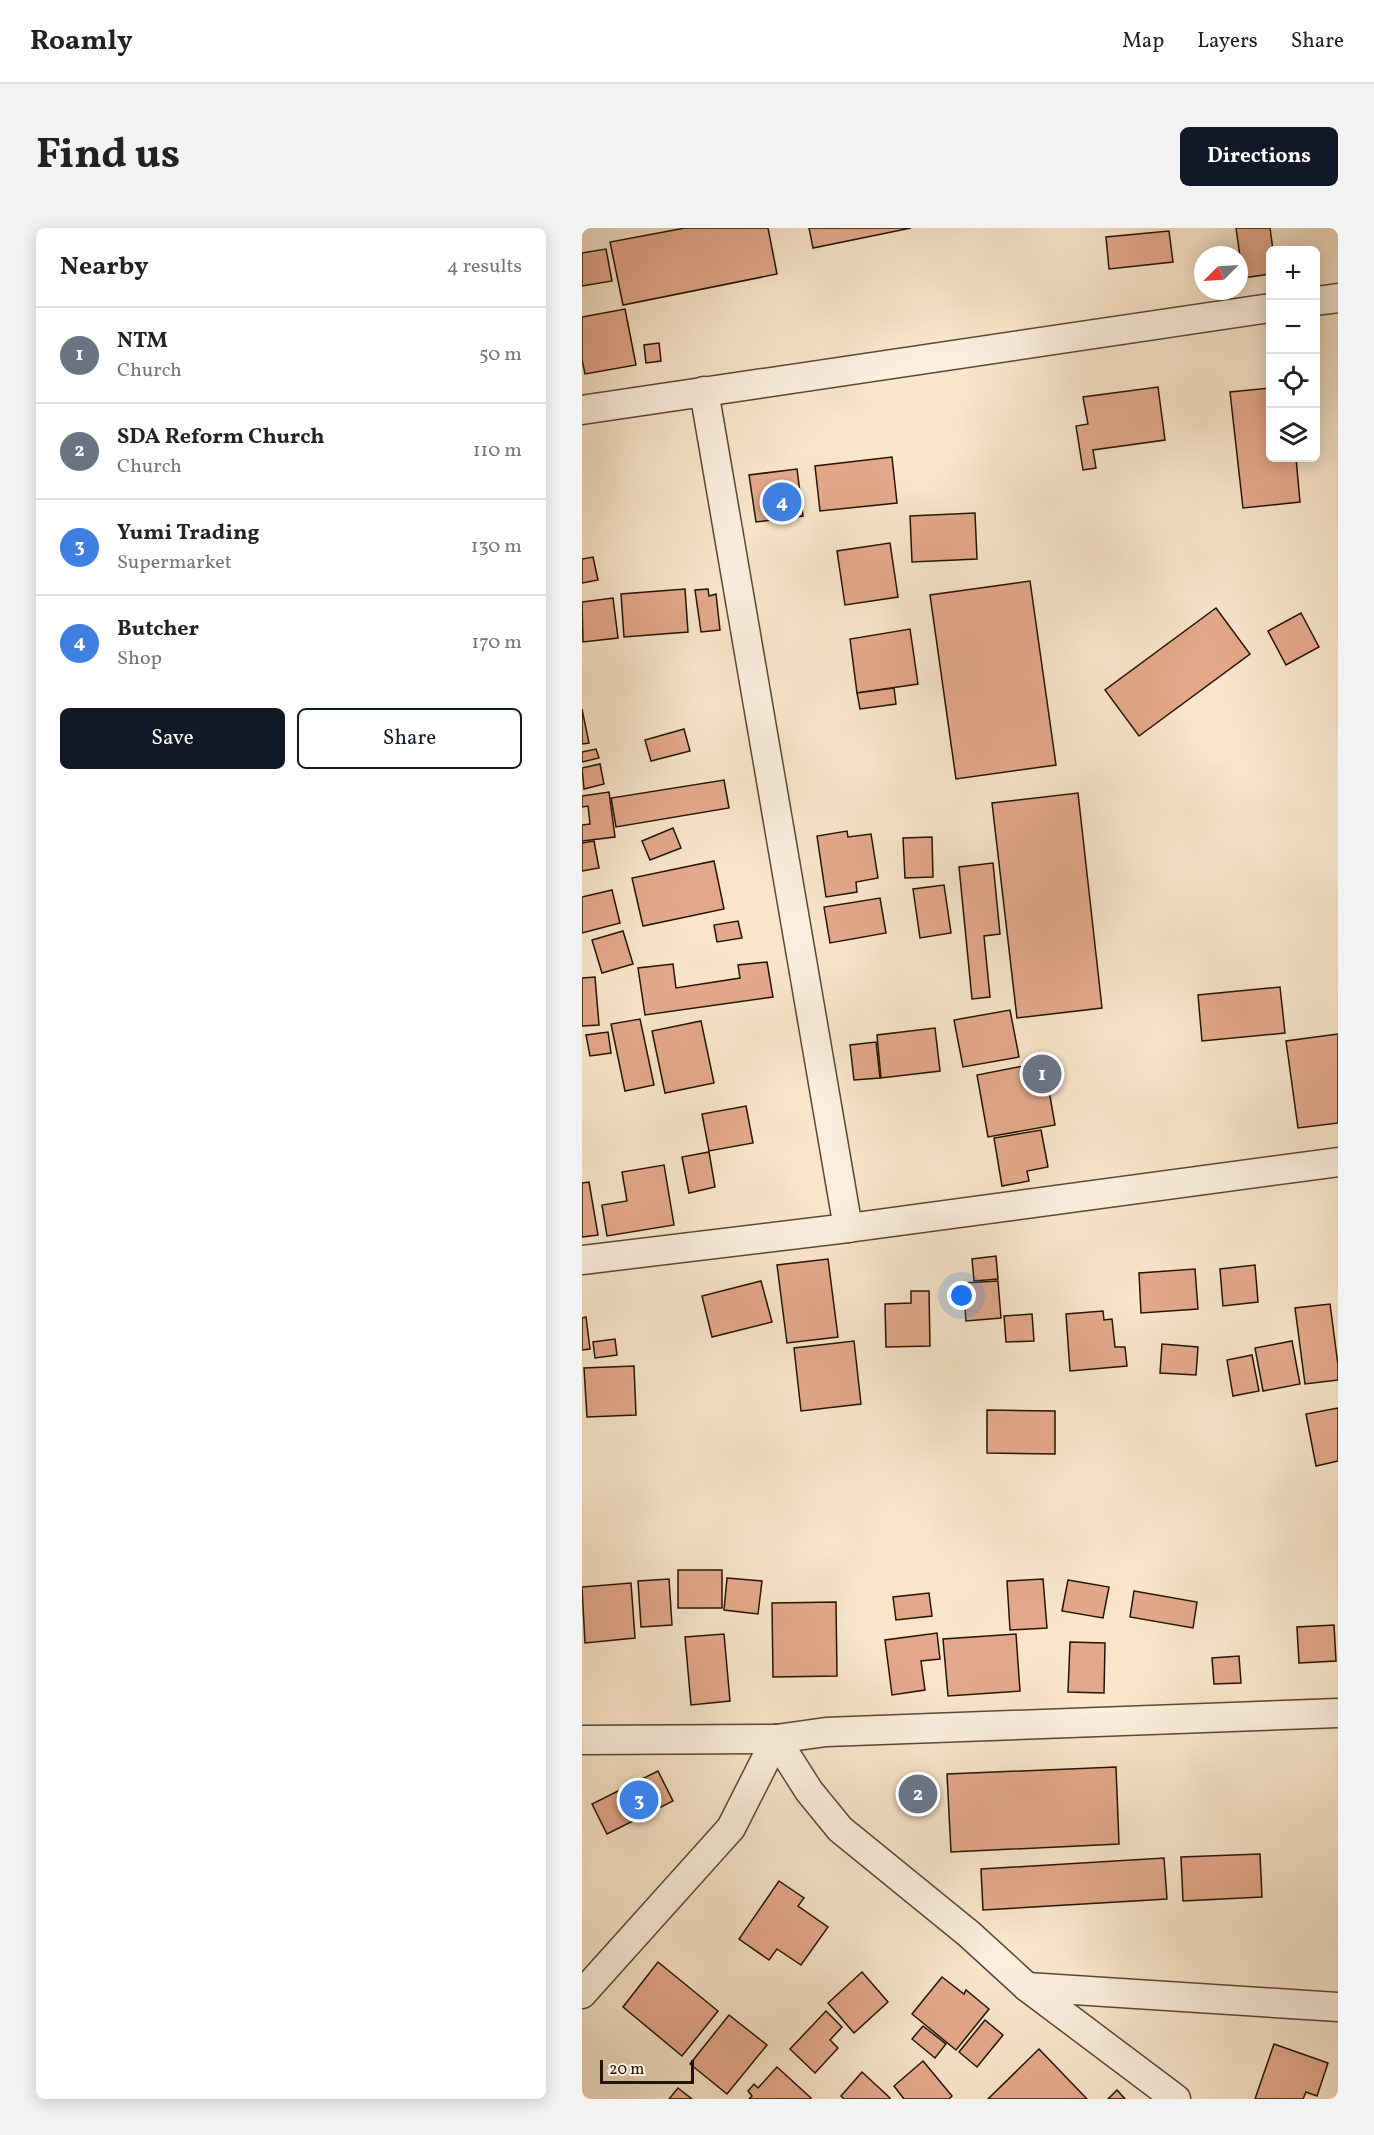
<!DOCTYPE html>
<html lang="en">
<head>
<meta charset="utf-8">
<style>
	:root { --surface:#fff; --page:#f2f2f2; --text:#222; --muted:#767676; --line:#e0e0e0; --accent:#111827 }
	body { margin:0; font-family:Vollkorn,serif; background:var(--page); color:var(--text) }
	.controls { position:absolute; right:18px; top:18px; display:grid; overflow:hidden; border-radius:9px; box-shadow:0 3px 15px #0003 }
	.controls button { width:54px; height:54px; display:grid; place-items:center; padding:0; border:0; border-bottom:2px solid var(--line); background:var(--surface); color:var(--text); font:30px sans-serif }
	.compass { position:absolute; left:612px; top:18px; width:54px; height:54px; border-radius:50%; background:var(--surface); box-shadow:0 3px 15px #0003; rotate:246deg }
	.scale { position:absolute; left:18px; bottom:15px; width:94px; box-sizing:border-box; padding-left:6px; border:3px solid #251401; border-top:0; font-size:16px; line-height:21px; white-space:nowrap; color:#251401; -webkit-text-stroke:4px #faeedd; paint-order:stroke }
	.you { position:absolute; left:380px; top:1068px; width:21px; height:21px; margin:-15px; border:4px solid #fff; border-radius:50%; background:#1a73e8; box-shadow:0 0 0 9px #1a73e833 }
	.badge { display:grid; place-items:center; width:39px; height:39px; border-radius:50%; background:var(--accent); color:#fff; font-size:20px; font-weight:700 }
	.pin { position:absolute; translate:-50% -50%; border:3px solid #fff; box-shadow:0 2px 6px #0006 }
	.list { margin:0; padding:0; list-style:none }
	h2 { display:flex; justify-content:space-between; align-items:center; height:78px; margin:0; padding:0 24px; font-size:26px }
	h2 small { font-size:20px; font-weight:400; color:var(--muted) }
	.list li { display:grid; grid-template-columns:39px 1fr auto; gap:18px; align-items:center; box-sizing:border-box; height:96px; padding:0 24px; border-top:2px solid var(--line) }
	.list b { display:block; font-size:22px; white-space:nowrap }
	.list p { margin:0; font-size:20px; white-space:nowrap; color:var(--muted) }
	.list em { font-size:20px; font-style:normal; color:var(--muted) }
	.actions { display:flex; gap:12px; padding:18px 24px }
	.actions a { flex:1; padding:14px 0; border:2px solid var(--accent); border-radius:9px; text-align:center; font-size:21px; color:var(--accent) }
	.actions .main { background:var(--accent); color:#fff }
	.icon { flex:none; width:33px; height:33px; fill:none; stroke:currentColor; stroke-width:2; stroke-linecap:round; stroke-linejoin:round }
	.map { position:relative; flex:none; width:756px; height:1871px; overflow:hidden; border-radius:9px }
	header { display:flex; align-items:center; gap:36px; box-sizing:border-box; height:84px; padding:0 30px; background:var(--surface); border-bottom:2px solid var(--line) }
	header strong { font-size:28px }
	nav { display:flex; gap:33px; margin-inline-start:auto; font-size:21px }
	.intro { display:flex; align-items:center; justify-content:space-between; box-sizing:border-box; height:144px; padding:0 36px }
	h1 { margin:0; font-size:42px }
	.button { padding:15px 27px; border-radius:9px; background:var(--accent); color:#fff; font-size:21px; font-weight:700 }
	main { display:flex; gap:36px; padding:0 36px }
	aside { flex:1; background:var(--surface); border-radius:9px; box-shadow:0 3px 15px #0003 }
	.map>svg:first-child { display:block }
	.building { fill:#e3a88b; stroke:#251401; stroke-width:1.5 }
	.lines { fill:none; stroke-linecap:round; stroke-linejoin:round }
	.minor-casing { stroke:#5a4833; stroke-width:31 }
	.minor { stroke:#faeedd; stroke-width:28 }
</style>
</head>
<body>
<header>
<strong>Roamly</strong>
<nav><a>Map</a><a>Layers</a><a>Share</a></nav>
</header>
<div class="intro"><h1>Find us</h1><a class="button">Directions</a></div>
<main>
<aside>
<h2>Nearby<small>4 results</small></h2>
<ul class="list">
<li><span class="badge" style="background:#6b7280">1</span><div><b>NTM</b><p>Church</p></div><em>50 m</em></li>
<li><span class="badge" style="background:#6b7280">2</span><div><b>SDA Reform Church</b><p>Church</p></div><em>110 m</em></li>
<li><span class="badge" style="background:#3f7fe0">3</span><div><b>Yumi Trading</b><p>Supermarket</p></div><em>130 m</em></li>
<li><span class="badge" style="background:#3f7fe0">4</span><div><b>Butcher</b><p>Shop</p></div><em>170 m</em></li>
</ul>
<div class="actions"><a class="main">Save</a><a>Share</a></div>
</aside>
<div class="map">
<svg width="756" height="1871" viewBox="0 0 756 1871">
	<rect width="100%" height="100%" fill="#f8e5ca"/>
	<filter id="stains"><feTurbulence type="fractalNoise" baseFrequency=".00333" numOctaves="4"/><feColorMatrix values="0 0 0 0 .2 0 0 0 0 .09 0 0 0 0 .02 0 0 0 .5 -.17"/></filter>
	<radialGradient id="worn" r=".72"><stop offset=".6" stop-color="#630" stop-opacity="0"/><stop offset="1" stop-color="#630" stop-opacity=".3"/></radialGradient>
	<g class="building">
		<path d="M103 0H186L195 46 41 77 28 14Z"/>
		<path d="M227 0H329L231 20Z"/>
		<path d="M654 0H688L691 22H688V46L661 50Z"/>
		<path d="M587 3 591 34 527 41 524 9Z"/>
		<path d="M24 21 30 53 0 58V25Z"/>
		<path d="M43 81 54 137 3 146 0 132V89Z"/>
		<path d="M77 115 79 133 64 135 62 117Z"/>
		<path d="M576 159 583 212 511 222 514 240 501 242 494 198 506 196 501 169Z"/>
		<path d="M688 160V230H714L718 274 661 280 648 164Z"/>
		<path d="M310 229 315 275 238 283 233 238Z"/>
		<path d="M215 241 221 288 174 294 167 247Z"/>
		<path d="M393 285 395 331 330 334 328 288Z"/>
		<path d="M308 315 316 369 263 377 255 323Z"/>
		<path d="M11 329 16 352 0 355V331Z"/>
		<path d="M448 353 474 537 374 551 348 367Z"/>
		<path d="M103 361 106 404 42 409 39 366Z"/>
		<path d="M126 361 127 368 134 366 138 402 119 404 113 362Z"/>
		<path d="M31 370 36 410 1 414 0 374Z"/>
		<path d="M634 380 668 426 557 508 523 462Z"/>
		<path d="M719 385 737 419 704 437 686 403Z"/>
		<path d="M328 401 336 456 275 465 268 411Z"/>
		<path d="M312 460 314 476 278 481 275 465Z"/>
		<path d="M0 481 7 515 0 516Z"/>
		<path d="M102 501 108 523 69 533 63 512Z"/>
		<path d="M14 521 17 530 0 534V524Z"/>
		<path d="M18 536 22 556 2 561 0 540Z"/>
		<path d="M142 552 147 580 34 599 29 570Z"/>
		<path d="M27 564 33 609 0 613V597L8 596 6 578 0 579V568Z"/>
		<path d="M496 565 520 780 435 790 410 575Z"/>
		<path d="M91 600 99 620 68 632 60 613Z"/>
		<path d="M265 603 266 609 289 606 296 650 274 654 275 664 244 669 235 608Z"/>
		<path d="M350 609 351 649 323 650 321 610Z"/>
		<path d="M12 613 17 640 0 643V615Z"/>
		<path d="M132 633 142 681 61 698 50 650Z"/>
		<path d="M411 635 418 706 402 708 408 769 390 771 377 639Z"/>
		<path d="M362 657 369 705 338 710 331 661Z"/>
		<path d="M30 662 38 695 0 705V669Z"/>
		<path d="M298 670 304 705 248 715 242 679Z"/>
		<path d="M156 693 160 710 135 714 132 697Z"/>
		<path d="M41 703 51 736 20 745 10 712Z"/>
		<path d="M185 734 191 769 63 787 56 740 91 736 94 760 158 750 156 737Z"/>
		<path d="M13 749 17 797 0 798V750Z"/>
		<path d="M698 759 703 805 620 813 616 767Z"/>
		<path d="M428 782 437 829 381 839 372 792Z"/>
		<path d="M58 791 72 857 43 863 29 796Z"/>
		<path d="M119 793 132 855 83 865 70 803Z"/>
		<path d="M353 800 358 843 299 850 295 807Z"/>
		<path d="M26 804 29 825 8 828 4 807Z"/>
		<path d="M756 806V895L716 900 704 813Z"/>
		<path d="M294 814 298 850 272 852 268 817Z"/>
		<path d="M462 834 473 897 406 909 395 847Z"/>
		<path d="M164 878 171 915 127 923 120 886Z"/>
		<path d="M459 902 466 939 445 943 447 953 420 958 412 910Z"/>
		<path d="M127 924 133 959 107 965 100 929Z"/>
		<path d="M82 937 92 997 25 1008 20 977 45 973 40 944Z"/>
		<path d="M7 954 16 1007 0 1009V955Z"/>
		<path d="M414 1028 416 1051 392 1053 390 1031Z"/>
		<path d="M246 1031 256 1109 205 1115 195 1037Z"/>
		<path d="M673 1037 676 1074 641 1078 638 1041Z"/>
		<path d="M613 1041 616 1081 559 1085 557 1045Z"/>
		<path d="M179 1053 190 1094 130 1109 120 1068Z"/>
		<path d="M416 1053 419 1090 384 1093 381 1055Z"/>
		<path d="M329 1063H347L348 1118 304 1119 303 1076 329 1075Z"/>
		<path d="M748 1076 756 1137V1152L723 1156 713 1080Z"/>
		<path d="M521 1083 522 1092 530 1091 533 1119H543L545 1138 488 1143 484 1086Z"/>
		<path d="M450 1086 452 1113 424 1114 422 1088Z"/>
		<path d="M4 1089 8 1121 0 1122V1090Z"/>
		<path d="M33 1111 35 1127 13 1130 11 1114Z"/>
		<path d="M272 1113 279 1176 219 1183 212 1120Z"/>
		<path d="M710 1113 718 1156 681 1163 673 1120Z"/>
		<path d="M580 1116 616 1119 614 1147 578 1145Z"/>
		<path d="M670 1127 677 1163 651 1168 645 1132Z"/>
		<path d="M52 1138 54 1187 5 1189 2 1140Z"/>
		<path d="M756 1180V1233L734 1238 724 1186Z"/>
		<path d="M405 1182 473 1183V1226L405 1225Z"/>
		<rect x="96" y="1342" width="44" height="38"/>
		<path d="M145 1350 180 1353 176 1386 142 1382Z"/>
		<path d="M87 1351 90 1397 59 1399 56 1353Z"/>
		<path d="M461 1351 465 1400 428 1402 425 1353Z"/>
		<path d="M486 1352 527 1359 521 1390 480 1383Z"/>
		<path d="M49 1355 53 1410 3 1415 0 1359Z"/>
		<path d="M552 1363 615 1374 611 1400 548 1389Z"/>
		<path d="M347 1365 350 1388 314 1392 311 1369Z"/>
		<path d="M254 1374 255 1448 191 1449 190 1375Z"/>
		<path d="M752 1397 754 1433 717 1435 715 1399Z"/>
		<path d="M355 1405 358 1431 339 1433 343 1462 310 1467 303 1412Z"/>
		<path d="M142 1406 148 1473 109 1477 103 1409Z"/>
		<path d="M434 1406 438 1463 366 1468 361 1411Z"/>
		<path d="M488 1414 523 1415 522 1465 486 1464Z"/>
		<path d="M657 1428 659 1455 632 1456 630 1430Z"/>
		<path d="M534 1539 537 1616 369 1624 365 1546Z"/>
		<path d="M76 1543 91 1573 25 1606 10 1576Z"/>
		<path d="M678 1626 680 1669 601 1673 599 1629Z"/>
		<path d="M582 1630 585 1671 401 1682 399 1641Z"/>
		<path d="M197 1653 222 1670 216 1678 246 1699 219 1737 195 1721 187 1732 157 1711Z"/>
		<path d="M76 1734 136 1783 100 1828 41 1779Z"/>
		<path d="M280 1744 306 1774 272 1805 246 1775Z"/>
		<path d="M360 1749 382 1766 384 1762 407 1781 374 1822 330 1786Z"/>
		<path d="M244 1783 260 1799 248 1812 256 1820 233 1845 208 1821Z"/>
		<path d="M147 1787 185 1817 145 1866 108 1836Z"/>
		<path d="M403 1792 421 1807 395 1839 377 1824Z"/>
		<path d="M341 1798 364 1816 353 1830 330 1811Z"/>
		<path d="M692 1816 746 1835 735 1868 724 1864 721 1871H673Z"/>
		<path d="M457 1821 505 1871H406Z"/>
		<path d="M341 1833 370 1868 367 1871H322L312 1858Z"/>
		<path d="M195 1839 229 1870 228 1871H167L170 1868 166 1863 172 1856 176 1860Z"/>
		<path d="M280 1844 308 1870 307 1871H262L259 1868Z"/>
		<path d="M96 1860 110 1871H87Z"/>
		<path d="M535 1862 543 1871H526Z"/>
	</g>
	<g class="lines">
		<defs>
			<g id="minor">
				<path d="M734 73 756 70"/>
				<path d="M0 182 688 80"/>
				<path d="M266 1000 756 934"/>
				<path d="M0 1032 266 1000 122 163"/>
				<path d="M194 1511 227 1563 258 1601 387 1706 445 1759 594 1871"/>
				<path d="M0 1512 194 1511 244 1504 756 1485"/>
				<path d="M445 1759 756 1779"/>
				<path d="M0 1766 149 1600 194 1511"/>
			</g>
		</defs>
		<use href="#minor" class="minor-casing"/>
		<use href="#minor" class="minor"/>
	</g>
	<rect width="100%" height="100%" filter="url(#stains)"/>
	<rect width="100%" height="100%" fill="url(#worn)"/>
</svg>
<div class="controls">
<button>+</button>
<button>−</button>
<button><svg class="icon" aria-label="locate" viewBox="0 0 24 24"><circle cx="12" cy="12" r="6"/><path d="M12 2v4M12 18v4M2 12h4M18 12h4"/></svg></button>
<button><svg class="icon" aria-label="layers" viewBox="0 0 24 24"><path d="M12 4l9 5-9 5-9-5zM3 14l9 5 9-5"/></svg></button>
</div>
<svg class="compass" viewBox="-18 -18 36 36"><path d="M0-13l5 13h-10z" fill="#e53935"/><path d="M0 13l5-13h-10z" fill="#767676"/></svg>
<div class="scale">20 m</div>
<div class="you"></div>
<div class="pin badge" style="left:460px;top:846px;background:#6b7280">1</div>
<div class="pin badge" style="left:336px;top:1566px;background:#6b7280">2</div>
<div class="pin badge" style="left:57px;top:1572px;background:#3f7fe0">3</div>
<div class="pin badge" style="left:200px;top:274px;background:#3f7fe0">4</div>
</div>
</main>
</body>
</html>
